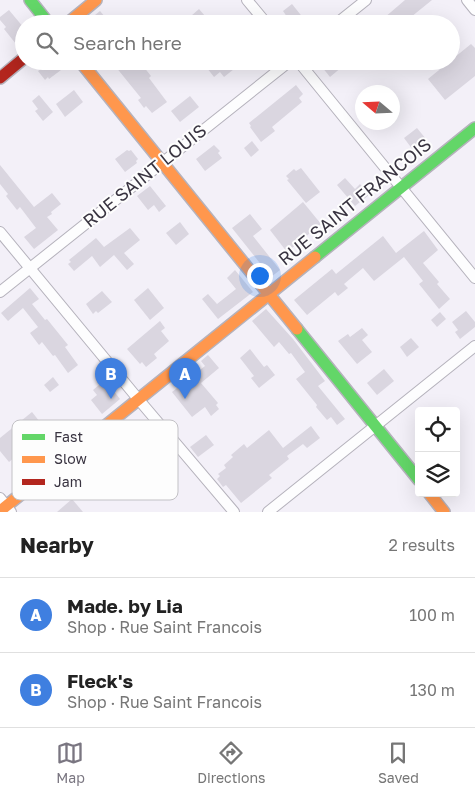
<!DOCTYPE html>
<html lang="en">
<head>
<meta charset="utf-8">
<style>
	:root { --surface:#fff; --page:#f2f2f2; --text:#222; --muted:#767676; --line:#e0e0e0; --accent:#7a7681 }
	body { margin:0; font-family:"Golos Text",sans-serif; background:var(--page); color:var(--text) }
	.controls { position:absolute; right:15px; bottom:15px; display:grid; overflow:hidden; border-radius:5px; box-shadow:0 5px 20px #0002 }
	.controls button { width:45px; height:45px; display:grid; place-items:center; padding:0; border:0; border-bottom:1px solid var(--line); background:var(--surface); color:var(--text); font:25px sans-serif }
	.compass { position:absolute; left:355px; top:85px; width:45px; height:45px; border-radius:50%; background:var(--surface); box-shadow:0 5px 20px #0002; rotate:289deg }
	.you { position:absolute; left:259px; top:275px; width:18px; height:18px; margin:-12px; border:4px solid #fff; border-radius:50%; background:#1a73e8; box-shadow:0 0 0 8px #1a73e833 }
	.badge { display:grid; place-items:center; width:32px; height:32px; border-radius:50%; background:var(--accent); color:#fff; font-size:16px; font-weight:700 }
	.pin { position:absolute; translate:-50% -41px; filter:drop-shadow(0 1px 2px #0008) }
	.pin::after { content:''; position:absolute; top:26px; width:18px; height:15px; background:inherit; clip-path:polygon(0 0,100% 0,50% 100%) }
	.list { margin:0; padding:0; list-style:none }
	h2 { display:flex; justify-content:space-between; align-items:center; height:65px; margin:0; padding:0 20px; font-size:21px }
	h2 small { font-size:16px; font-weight:400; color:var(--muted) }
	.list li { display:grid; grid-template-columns:32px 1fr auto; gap:15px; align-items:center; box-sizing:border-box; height:75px; padding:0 20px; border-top:1px solid var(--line) }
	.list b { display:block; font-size:19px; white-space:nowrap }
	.list p { margin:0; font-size:16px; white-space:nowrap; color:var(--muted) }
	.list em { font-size:16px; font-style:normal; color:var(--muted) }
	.icon { flex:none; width:28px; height:28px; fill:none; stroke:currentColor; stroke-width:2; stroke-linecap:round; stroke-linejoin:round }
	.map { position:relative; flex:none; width:475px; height:512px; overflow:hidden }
	.search { position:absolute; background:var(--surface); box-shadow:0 5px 20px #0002; left:15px; right:15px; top:15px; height:55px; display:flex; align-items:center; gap:12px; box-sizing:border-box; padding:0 18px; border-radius:28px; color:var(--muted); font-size:19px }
	.sheet { height:215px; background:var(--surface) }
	nav { display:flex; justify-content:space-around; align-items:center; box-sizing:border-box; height:70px; border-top:1px solid var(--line); background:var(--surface); font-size:14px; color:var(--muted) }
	nav a { display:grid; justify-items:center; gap:2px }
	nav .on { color:var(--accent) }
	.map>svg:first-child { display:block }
	.building { fill:#dad6e0 }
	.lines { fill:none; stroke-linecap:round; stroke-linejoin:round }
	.street-casing { stroke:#b5b2bc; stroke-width:12 }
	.fast-casing { stroke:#b5b2bc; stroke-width:14 }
	.slow-casing { stroke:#b5b2bc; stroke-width:14 }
	.jam-casing { stroke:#b5b2bc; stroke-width:14 }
	.street { stroke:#fdfdfe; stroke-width:10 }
	.fast { stroke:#63d668; stroke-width:11 }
	.slow { stroke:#ff974d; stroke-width:11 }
	.jam { stroke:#b3261e; stroke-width:11 }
	.labels { text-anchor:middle; stroke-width:4; stroke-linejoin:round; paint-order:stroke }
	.street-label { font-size:18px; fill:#393441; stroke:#fdfdfd }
	.key { fill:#fdfdfd; stroke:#c2c1c5; stroke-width:1 }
	.key-label { font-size:14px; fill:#393441 }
</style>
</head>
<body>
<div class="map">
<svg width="475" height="512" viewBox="0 0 475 512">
	<rect width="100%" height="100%" fill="#f3f0f8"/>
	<g class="building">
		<path d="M405 0H432L411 17 417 24H377Z"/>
		<path d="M292 4 304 19 297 24H292L283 11Z"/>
		<path d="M199 9 205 16 197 23 191 16Z"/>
		<path d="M9 10 24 28V38L16 44 4 29 6 27 0 20V17Z"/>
		<path d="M100 11 111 24H84Z"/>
		<path d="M471 44 475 48V76L445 100 428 79Z"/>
		<path d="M45 61H66L59 67 61 70 49 79 48 77 45 80 38 71 41 69 39 67Z"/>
		<path d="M111 61H131L138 70 143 66 151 76 149 78 167 102 152 113 146 106 144 108 138 100 141 98Z"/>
		<path d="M215 61H244L224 77 220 72 214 77 207 68Z"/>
		<path d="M329 61H349L330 77 322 67Z"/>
		<path d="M296 85 303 94 299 98 302 102 272 127 275 131 261 142 250 127 251 126 249 123Z"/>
		<path d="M74 90 83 102 65 117 56 104Z"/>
		<path d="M39 95 53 112 43 121 35 111 38 109 32 101Z"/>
		<path d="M190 96 199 107 180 122 171 111Z"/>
		<path d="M417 128 426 139 424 140 426 143 418 150 416 148 413 150 404 138Z"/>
		<path d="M252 141 259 150 251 157 244 148Z"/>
		<path d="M214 145 220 151 218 153 222 158 205 171 196 159Z"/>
		<path d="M127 150 129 151 131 150 138 159 136 161 137 163 125 172 115 159Z"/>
		<path d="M0 165 34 207 52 193 61 204 51 212 52 214 47 217 58 230 34 249 24 237 36 228 20 207 17 210 6 196 8 194 0 184Z"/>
		<path d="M301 168 320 192 306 203 287 180 289 179 286 176 294 169 296 171Z"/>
		<path d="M345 178 355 189 360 184 369 195 355 206 337 185Z"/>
		<path d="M150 186 166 206 159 212 154 205 148 210 137 196Z"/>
		<path d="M303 202 321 224 287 252 270 230Z"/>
		<path d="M250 214 262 229 253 236 280 270 271 277 232 228Z"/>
		<path d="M180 222 189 234 176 245 166 233Z"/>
		<path d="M130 228 140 240 124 253 134 264 127 270 114 255 100 267 92 256 74 271 68 264 71 262 69 260 96 238 104 247Z"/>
		<path d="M424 231 438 250 423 263 439 282 437 284 450 299 439 309 419 284 423 281 404 257 374 281 363 268 344 284 348 288 338 296 335 292 307 315 294 300 332 269 336 274 383 236 396 253Z"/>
		<path d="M235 270 253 292 218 319 202 299 208 294 217 304 236 289 227 278Z"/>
		<path d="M30 288 39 299 32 304 45 320 47 319 68 345 65 347 78 365 68 373 55 355 53 356 42 342 39 345 30 333 38 327 23 308 8 321 1 313Z"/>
		<path d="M148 288 164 308 150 320 134 300Z"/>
		<path d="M102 291 112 302 98 313 96 311 93 314 86 304Z"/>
		<path d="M266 309 293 339 325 381 318 386 345 419 337 425 331 417 327 420 316 407 317 405 296 379 305 372 291 353 289 354 279 342 274 347 252 321Z"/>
		<path d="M466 311 475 322V327L460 339 455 332 458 330 452 322Z"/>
		<path d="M440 312 446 319 437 327 431 320Z"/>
		<path d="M160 321 165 328 161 331 169 341 154 354 157 358 146 367 142 362 140 364 127 349Z"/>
		<path d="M362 328 368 335 362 340 372 352 357 364 338 341 348 334 350 337Z"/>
		<path d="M411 338 419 347 407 357 400 347Z"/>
		<path d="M250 349 264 367 267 365 275 375 259 388 251 378 254 376 240 358Z"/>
		<path d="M208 355 219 368 201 383 218 403 216 405 219 409 211 416 205 407 192 417 172 392 205 366 201 361Z"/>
		<path d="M384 369 394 381 377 395 367 383Z"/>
		<path d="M53 377 59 385 50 392 44 385Z"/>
		<path d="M105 380 120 399 102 414 91 400 97 395 93 390Z"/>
		<path d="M32 412 47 431 9 462 0 451V438Z"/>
		<path d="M311 426 320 438 307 448 303 444 287 456 289 459 269 475 272 478 241 503 226 485 223 487 217 479 220 476 218 474 226 468 224 465 233 457 231 455 244 444 247 448 269 430 283 448Z"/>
		<path d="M206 435 214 445 198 457 190 447Z"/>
		<path d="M72 499 83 512H57Z"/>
	</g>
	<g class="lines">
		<defs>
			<g id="street">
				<path d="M247 0 267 24"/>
				<path d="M467 0 475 10"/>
				<path d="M336 24 366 0"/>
				<path d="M298 61 475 278"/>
				<path d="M0 232 139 400 234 512"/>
				<path d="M0 292 290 61"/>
				<path d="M0 498 11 512"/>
				<path d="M268 512 475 346"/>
			</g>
			<g id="fast">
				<path d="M30 0 49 24"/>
				<path d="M315 257 475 128"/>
				<path d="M297 329 419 480"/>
			</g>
			<g id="slow">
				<path d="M67 24 96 0"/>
				<path d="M80 61 297 329"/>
				<path d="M429 493 444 512"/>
				<path d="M0 511 315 257"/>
			</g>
			<path id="jam" d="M0 78 24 58"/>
		</defs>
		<use href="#street" class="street-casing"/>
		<use href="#fast" class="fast-casing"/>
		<use href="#slow" class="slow-casing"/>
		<use href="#jam" class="jam-casing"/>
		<use href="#street" class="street"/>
		<use href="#fast" class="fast"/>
		<use href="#slow" class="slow"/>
		<use href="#jam" class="jam"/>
	</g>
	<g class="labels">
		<g class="street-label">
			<text transform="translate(145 176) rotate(-39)" y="6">RUE SAINT LOUIS</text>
			<text transform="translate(355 202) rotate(-39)" y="6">RUE SAINT FRANCOIS</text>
		</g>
	</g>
	<rect x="12" y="420" width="166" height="80" rx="8" class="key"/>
	<rect x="22" y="434" width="23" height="6" fill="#63d668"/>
	<rect x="22" y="456" width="23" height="7" fill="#ff974d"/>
	<rect x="22" y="479" width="23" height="6" fill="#b3261e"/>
	<g class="key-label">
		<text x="54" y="442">Fast</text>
		<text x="54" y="464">Slow</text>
		<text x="54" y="487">Jam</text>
	</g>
</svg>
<div class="controls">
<button><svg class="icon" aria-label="locate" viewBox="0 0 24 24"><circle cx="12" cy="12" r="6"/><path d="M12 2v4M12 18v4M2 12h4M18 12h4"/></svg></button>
<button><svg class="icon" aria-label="layers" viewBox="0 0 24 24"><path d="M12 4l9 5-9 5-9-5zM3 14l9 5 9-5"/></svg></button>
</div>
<svg class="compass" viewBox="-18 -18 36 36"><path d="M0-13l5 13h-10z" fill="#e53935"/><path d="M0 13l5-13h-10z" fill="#767676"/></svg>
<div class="you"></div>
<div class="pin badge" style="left:185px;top:399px;background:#3f7fe0">A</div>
<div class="pin badge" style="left:111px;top:399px;background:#3f7fe0">B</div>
<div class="search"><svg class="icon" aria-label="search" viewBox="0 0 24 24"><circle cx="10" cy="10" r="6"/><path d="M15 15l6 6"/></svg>Search here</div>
</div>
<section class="sheet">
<h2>Nearby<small>2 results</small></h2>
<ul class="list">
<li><span class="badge" style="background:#3f7fe0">A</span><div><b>Made. by Lia</b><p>Shop · Rue Saint Francois</p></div><em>100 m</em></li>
<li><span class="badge" style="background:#3f7fe0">B</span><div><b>Fleck's</b><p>Shop · Rue Saint Francois</p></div><em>130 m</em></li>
</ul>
</section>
<nav>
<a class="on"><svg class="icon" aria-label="map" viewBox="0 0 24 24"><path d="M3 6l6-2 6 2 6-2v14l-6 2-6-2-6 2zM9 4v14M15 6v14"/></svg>Map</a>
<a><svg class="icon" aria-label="directions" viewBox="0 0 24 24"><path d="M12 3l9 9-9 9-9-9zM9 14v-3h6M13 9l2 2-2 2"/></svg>Directions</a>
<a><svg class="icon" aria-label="saved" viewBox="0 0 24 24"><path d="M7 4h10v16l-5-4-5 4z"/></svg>Saved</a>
</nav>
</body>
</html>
